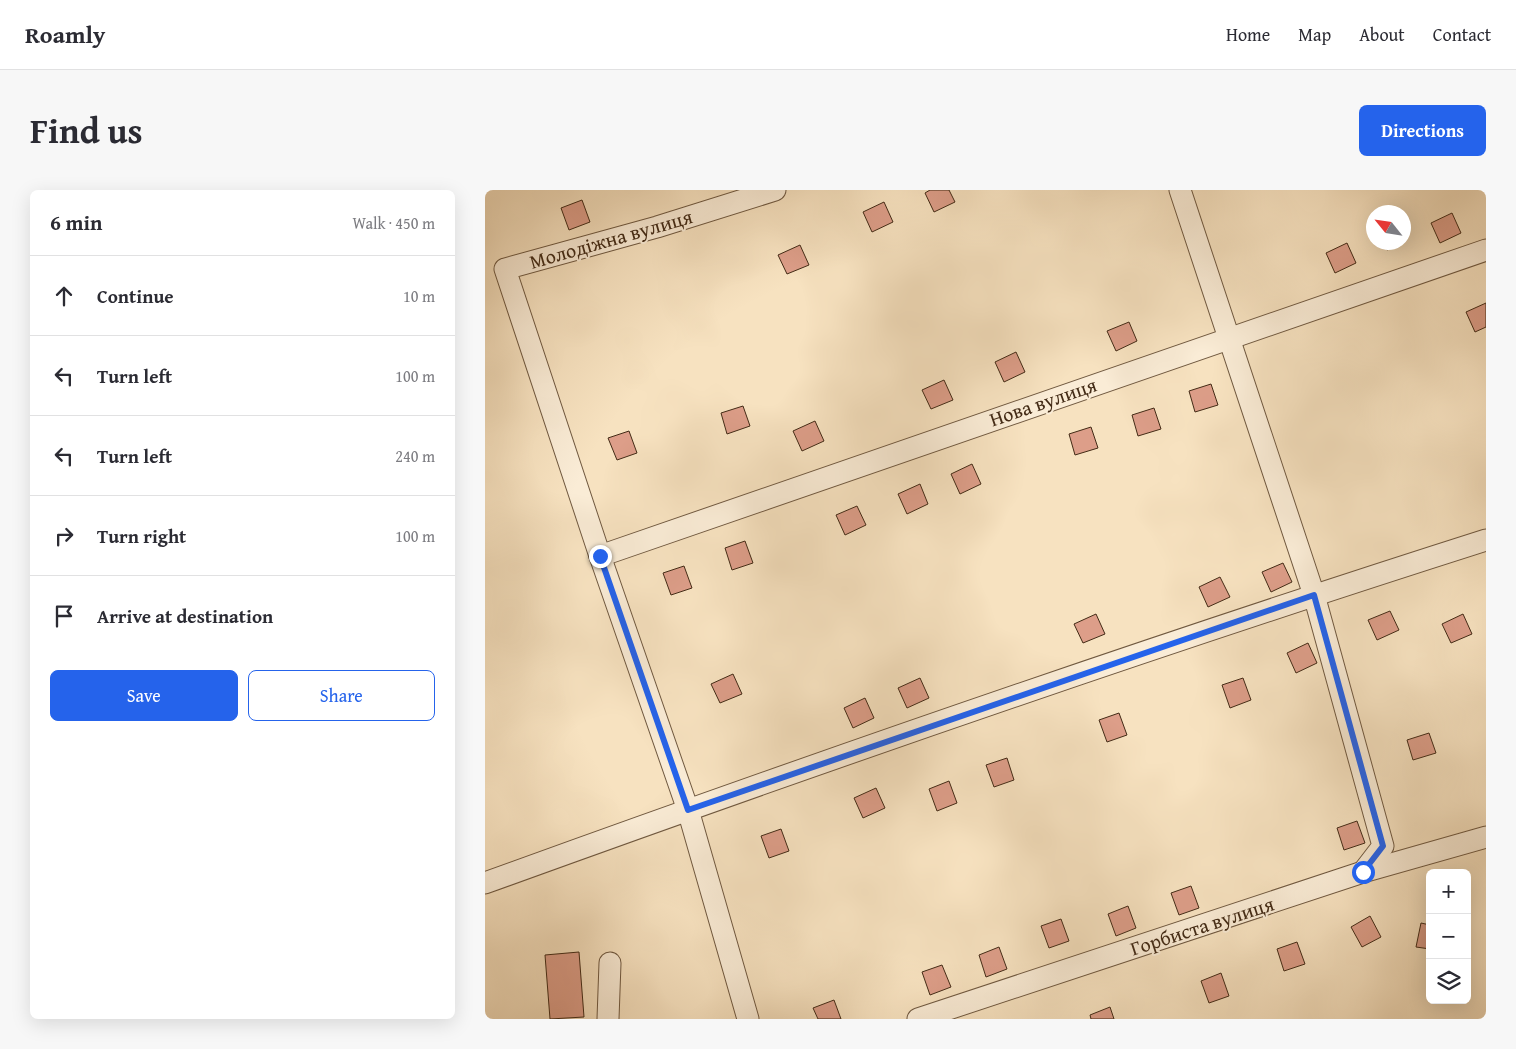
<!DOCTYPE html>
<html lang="en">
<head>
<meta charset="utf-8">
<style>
	:root { --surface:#fff; --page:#f7f7f7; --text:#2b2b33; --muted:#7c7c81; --line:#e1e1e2; --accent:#2563eb }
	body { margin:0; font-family:"Gentium Book Plus",serif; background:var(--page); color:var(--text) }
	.controls { position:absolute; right:15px; bottom:15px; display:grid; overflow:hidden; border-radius:8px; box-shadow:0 5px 20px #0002 }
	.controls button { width:45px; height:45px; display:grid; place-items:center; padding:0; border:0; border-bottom:1px solid var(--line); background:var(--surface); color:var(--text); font:25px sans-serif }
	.compass { position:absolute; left:881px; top:15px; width:45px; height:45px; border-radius:50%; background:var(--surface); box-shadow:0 5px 20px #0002; rotate:300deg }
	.stop { position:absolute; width:15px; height:15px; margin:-11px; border:4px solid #2563eb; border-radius:50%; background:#fff }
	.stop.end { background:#2563eb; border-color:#fff; box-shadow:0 1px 5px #0008 }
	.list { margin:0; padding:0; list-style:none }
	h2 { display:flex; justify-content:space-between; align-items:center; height:65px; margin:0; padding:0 20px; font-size:21px }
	h2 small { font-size:16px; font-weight:400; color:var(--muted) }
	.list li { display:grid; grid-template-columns:32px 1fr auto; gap:15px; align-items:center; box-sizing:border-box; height:80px; padding:0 20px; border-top:1px solid var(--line) }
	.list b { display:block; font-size:19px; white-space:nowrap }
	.list em { font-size:16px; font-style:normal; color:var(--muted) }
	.actions { display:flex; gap:10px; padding:15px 20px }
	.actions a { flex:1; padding:11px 0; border:1px solid var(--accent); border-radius:8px; text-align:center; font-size:18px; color:var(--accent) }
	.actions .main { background:var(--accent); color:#fff }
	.icon { flex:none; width:28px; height:28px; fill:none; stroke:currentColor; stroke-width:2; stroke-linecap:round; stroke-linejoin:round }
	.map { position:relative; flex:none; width:1001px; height:829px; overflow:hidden; border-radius:8px }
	header { display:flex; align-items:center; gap:30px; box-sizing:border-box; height:70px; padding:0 25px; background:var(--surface); border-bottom:1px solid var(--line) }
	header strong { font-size:24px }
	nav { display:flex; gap:28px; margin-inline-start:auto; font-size:18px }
	.intro { display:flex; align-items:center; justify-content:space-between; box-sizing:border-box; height:120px; padding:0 30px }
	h1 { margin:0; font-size:35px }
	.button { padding:12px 22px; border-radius:8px; background:var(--accent); color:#fff; font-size:18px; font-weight:700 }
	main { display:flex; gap:30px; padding:0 30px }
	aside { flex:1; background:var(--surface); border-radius:8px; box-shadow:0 5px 20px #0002 }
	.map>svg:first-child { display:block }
	.building { fill:#dd9e89; stroke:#432b16 }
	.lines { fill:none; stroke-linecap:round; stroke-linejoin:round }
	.minor-casing { stroke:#705940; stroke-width:23 }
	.minor { stroke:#faecd6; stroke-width:21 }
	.route { stroke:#2563eb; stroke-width:6 }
	.labels { text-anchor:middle; stroke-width:4; stroke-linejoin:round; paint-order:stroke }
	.street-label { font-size:20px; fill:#432b16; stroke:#faecd6 }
</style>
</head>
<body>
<header>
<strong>Roamly</strong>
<nav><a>Home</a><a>Map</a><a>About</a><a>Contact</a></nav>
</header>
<div class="intro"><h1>Find us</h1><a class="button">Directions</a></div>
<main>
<aside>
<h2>6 min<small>Walk · 450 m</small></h2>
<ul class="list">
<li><svg class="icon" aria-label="ahead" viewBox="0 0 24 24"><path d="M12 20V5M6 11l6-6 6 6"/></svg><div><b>Continue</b></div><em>10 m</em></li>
<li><svg class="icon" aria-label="left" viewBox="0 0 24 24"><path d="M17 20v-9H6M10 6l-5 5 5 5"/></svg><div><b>Turn left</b></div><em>100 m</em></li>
<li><svg class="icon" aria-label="left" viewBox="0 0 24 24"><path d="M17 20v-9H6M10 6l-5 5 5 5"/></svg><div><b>Turn left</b></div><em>240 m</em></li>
<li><svg class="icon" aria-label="right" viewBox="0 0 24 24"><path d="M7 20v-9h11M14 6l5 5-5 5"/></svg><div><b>Turn right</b></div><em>100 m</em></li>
<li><svg class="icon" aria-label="arrive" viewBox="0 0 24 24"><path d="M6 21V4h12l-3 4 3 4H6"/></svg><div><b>Arrive at destination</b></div></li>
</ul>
<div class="actions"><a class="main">Save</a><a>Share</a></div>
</aside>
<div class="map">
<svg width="1001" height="829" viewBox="0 0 1001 829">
	<rect width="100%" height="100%" fill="#f7e2c0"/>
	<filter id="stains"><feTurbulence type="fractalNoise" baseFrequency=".004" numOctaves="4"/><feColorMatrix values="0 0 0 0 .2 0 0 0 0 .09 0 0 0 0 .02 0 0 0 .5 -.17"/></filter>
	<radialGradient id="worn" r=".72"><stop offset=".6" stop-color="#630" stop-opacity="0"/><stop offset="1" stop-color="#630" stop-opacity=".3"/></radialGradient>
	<g class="building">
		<path d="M445 0H464L470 12 449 22 440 3Z"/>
		<path d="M97 10 105 32 84 40 76 18Z"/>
		<path d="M399 12 408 32 387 42 378 22Z"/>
		<path d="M967 23 976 43 955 53 946 33Z"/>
		<path d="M899 52H918L902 60Z"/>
		<path d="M862 53 871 73 850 83 841 63Z"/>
		<path d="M315 55 324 75 302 84 293 65Z"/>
		<path d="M1001 113V137L990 142 981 122Z"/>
		<path d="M644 132 652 151 631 161 622 141Z"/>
		<path d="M531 162 540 182 519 192 510 172Z"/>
		<path d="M459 190 468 210 446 219 437 200Z"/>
		<path d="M726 194 733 215 710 222 704 201Z"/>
		<path d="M258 216 265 236 242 244 236 223Z"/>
		<path d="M669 218 676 239 653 246 647 225Z"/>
		<path d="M330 231 339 251 317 261 308 241Z"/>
		<path d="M606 237 613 258 590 265 584 244Z"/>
		<path d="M144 241 152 263 132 270 123 248Z"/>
		<path d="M487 274 496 294 475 304 466 284Z"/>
		<path d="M435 294 443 314 422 324 413 304Z"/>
		<path d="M372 316 381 335 360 345 351 325Z"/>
		<path d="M260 351 268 373 247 380 240 358Z"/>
		<path d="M798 373 807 392 786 402 777 382Z"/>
		<path d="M199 376 207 398 186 405 178 383Z"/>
		<path d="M735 387 745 407 723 417 714 397Z"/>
		<path d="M905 421 914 440 892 450 883 430Z"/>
		<path d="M611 424 620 444 598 453 589 434Z"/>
		<path d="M978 424 987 444 966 453 957 434Z"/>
		<path d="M823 453 832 473 811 483 802 463Z"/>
		<path d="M248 484 257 504 235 513 226 494Z"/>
		<path d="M435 488 444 508 422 518 413 498Z"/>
		<path d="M758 488 766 510 745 518 737 495Z"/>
		<path d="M380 508 389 528 368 538 359 518Z"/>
		<path d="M634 523 642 545 622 552 614 530Z"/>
		<path d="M944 543 951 563 928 570 922 550Z"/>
		<path d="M522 568 529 590 509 597 501 575Z"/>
		<path d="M464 591 472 613 452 621 444 599Z"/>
		<path d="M391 598 400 618 378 628 369 608Z"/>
		<path d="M872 631 880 653 859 660 852 638Z"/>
		<path d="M296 639 304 661 284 668 276 646Z"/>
		<path d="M706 696 714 718 694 725 686 703Z"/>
		<path d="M643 716 651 738 631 746 623 724Z"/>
		<path d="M885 726 896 747 877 757 866 737Z"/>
		<path d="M576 729 584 751 564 758 556 736Z"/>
		<path d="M936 733 945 735V759L931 757Z"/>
		<path d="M812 752 820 774 799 781 792 759Z"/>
		<path d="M514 757 522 779 501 787 494 765Z"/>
		<path d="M94 762 99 827 65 829 60 765Z"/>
		<path d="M457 775 466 797 445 805 437 782Z"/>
		<path d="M736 783 744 806 724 813 716 791Z"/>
		<path d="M349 810 356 829H333L328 818Z"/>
		<path d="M625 817 629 829H606L605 825Z"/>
	</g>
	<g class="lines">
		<defs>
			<g id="minor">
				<path d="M695 0 829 405 898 656 878 682"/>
				<path d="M115 366 1001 60"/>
				<path d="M0 693C331 573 665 457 1001 350"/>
				<path d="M123 829 125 773"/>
				<path d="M263 829 203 620 115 366 20 79 172 37 290 0"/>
				<path d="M433 829 878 682 1001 647"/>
			</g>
		</defs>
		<use href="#minor" class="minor-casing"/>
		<use href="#minor" class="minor"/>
	</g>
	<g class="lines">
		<path class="route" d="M115 366 203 620 829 405 898 656 878 682"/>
	</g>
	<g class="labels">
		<g class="street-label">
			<text transform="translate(126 49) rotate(-16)" y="7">Молодіжна вулиця</text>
			<text transform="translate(558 212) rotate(-19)" y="7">Нова вулиця</text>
			<text transform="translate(717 736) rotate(-18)" y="7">Горбиста вулиця</text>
		</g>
	</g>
	<rect width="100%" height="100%" filter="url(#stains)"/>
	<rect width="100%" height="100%" fill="url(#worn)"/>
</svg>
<div class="controls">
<button>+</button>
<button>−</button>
<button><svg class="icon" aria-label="layers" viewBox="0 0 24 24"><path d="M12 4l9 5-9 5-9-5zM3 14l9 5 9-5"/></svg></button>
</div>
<svg class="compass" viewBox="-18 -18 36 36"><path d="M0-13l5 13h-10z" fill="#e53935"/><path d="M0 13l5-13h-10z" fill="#7c7c81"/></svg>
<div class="stop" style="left:878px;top:682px"></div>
<div class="stop end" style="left:115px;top:366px"></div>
</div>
</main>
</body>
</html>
